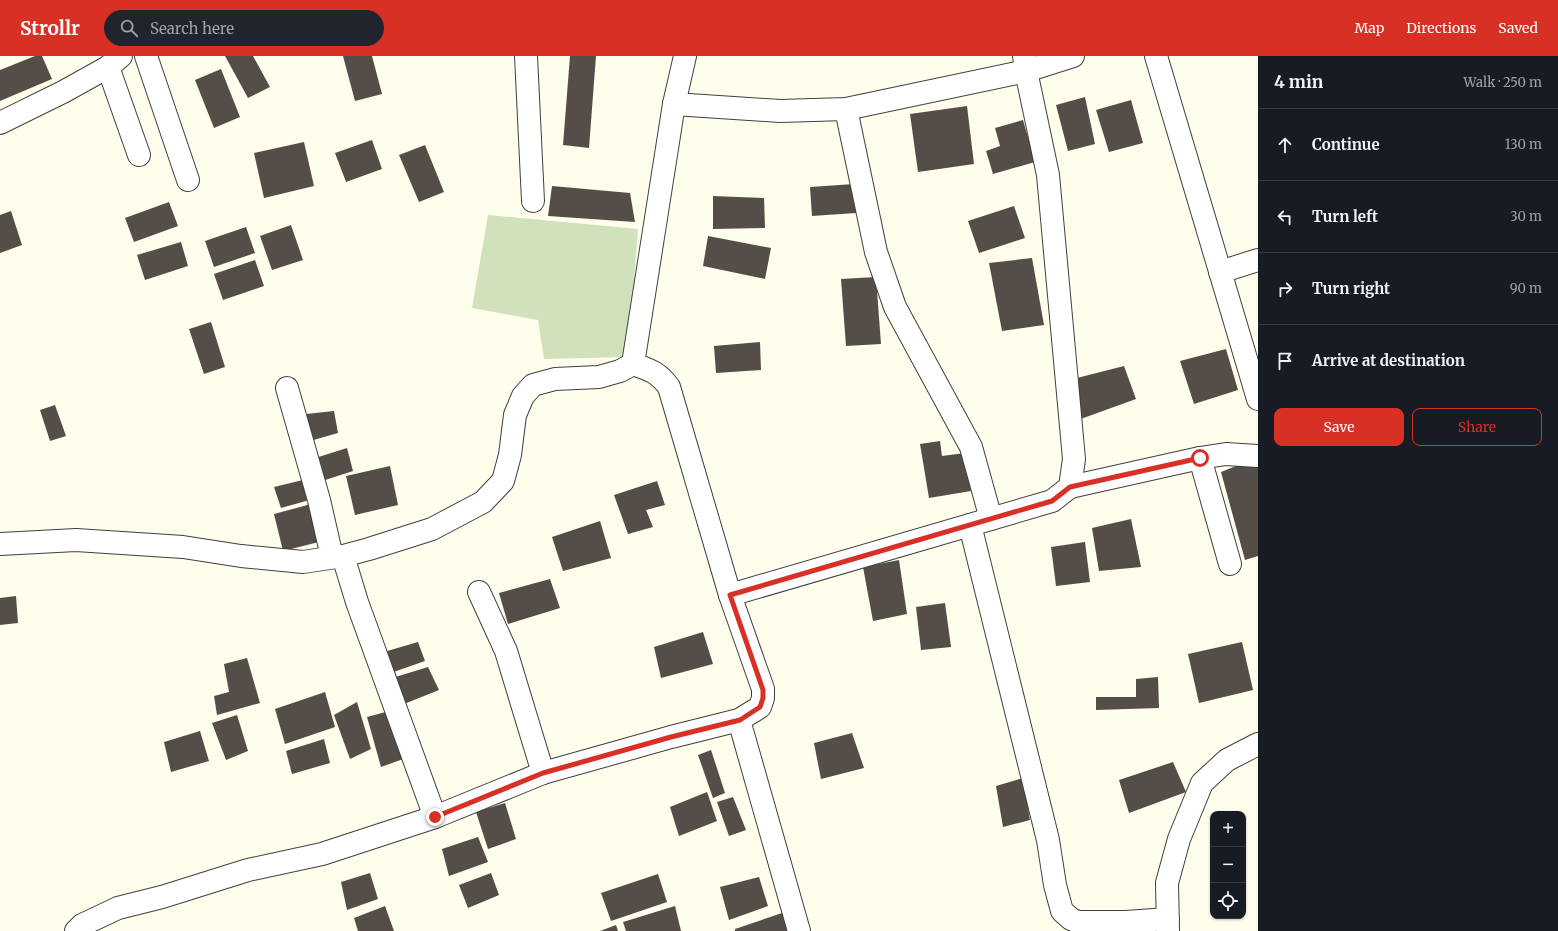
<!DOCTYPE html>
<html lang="en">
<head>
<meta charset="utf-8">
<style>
	:root { --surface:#171b24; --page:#20242c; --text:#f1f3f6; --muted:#9ea1a6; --line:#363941; --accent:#d93025 }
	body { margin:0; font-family:Merriweather,serif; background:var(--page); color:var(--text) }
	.controls { position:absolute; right:12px; bottom:12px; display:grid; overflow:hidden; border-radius:8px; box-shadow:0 1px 3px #0004 }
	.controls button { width:36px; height:36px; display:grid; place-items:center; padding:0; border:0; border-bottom:1px solid var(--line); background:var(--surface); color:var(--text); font:20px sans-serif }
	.stop { position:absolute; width:12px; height:12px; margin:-9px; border:3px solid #d93025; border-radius:50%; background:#fff }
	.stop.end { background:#d93025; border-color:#fff; box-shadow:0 1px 4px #0008 }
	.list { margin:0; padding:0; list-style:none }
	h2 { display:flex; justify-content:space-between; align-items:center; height:52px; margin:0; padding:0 16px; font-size:17px }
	h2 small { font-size:13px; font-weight:400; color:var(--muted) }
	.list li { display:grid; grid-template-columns:26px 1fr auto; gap:12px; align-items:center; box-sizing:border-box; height:72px; padding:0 16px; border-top:1px solid var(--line) }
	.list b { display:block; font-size:15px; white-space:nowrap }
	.list em { font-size:13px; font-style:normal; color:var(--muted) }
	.actions { display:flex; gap:8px; padding:12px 16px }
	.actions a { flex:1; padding:9px 0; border:1px solid var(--accent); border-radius:8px; text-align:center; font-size:14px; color:var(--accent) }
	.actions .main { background:var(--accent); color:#fff }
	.icon { flex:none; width:22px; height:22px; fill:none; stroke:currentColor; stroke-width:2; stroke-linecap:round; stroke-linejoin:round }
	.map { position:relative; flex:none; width:1258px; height:875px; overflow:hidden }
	header { display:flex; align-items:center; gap:24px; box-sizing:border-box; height:56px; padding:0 20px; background:var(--accent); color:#fff }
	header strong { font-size:19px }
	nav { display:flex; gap:22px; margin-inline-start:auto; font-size:14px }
	.search { width:280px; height:36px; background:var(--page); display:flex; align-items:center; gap:10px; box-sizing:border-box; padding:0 14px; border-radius:22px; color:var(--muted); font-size:15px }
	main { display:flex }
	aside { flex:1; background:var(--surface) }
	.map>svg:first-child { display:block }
	.cemetery { fill:#d1e1bb }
	.building { fill:#554e48 }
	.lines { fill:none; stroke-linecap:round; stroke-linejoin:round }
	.minor-casing { stroke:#3f3f3f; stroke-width:24 }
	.minor { stroke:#fff; stroke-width:22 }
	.route { stroke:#d93025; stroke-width:5 }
</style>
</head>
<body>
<header>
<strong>Strollr</strong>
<div class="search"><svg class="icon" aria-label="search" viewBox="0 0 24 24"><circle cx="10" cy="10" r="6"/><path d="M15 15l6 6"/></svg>Search here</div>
<nav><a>Map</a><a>Directions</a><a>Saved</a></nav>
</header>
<main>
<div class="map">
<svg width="1258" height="875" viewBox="0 0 1258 875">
	<rect width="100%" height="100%" fill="#fffdeb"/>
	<path class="cemetery" d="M488 159 638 173 628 301 544 303 538 264 472 252Z"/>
	<g class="building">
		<path d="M35 0H42L52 23 0 45V14Z"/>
		<path d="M225 0H253L270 31 248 42Z"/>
		<path d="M343 0H372L382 38 355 45Z"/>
		<path d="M570 0H596L589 92 563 89Z"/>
		<path d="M221 13 240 61 214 72 195 24Z"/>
		<path d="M1085 41 1095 88 1068 95 1056 49Z"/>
		<path d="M1131 44 1143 87 1109 96 1096 54Z"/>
		<path d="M967 50 974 108 918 116 910 58Z"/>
		<path d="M1023 64 1035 106 993 118 986 95 1000 90 995 72Z"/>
		<path d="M372 84 382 113 346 126 335 97Z"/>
		<path d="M304 86 314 130 264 142 254 97Z"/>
		<path d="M425 89 444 136 419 146 399 99Z"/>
		<path d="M854 128 856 157 812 160 810 131Z"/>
		<path d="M552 130 630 137 635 166 548 160Z"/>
		<path d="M713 140 764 142 765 172 713 173Z"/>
		<path d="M169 146 178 170 134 186 125 162Z"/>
		<path d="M1014 150 1025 182 979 197 968 165Z"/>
		<path d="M11 155 22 189 0 197V159Z"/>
		<path d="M291 169 303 204 272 214 260 180Z"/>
		<path d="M246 171 255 197 214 211 205 185Z"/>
		<path d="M708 180 771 192 765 223 703 210Z"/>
		<path d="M181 186 188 210 145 224 137 199Z"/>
		<path d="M1032 202 1044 269 1002 275 989 207Z"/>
		<path d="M255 204 264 230 223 244 214 218Z"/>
		<path d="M876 221 881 288 846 290 841 223Z"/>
		<path d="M211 266 225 311 204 318 189 273Z"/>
		<path d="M760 286 761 314 716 317 714 290Z"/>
		<path d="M1226 293 1238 334 1194 348 1180 305Z"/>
		<path d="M1124 310 1136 343 1078 364 1069 324Z"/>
		<path d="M55 349 66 380 50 385 40 354Z"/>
		<path d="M334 355 338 377 310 385 306 358Z"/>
		<path d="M940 385 942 400 965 397 971 435 929 442 920 388Z"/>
		<path d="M347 392 353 415 319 426 312 403Z"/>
		<path d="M1256 402 1258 409V500L1245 504 1221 416Z"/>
		<path d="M390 410 398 449 355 459 346 420Z"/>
		<path d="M307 423 313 443 281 452 274 431Z"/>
		<path d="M657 425 665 449 646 454 653 471 628 478 614 439Z"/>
		<path d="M315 447 323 485 283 495 274 458Z"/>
		<path d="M1131 463 1141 511 1099 515 1092 472Z"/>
		<path d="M600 465 611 502 563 515 552 481Z"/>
		<path d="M1085 486 1090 526 1056 530 1051 491Z"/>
		<path d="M899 504 907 558 873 565 863 511Z"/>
		<path d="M550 523 560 552 508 568 499 537Z"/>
		<path d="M16 540 18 567 0 569V542Z"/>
		<path d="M945 547 951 591 921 594 916 551Z"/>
		<path d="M703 576 713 608 661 622 654 591Z"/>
		<path d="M418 586 425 605 385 619 377 598Z"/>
		<path d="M1242 586 1253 634 1199 647 1188 598Z"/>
		<path d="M247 602 260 647 217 659 214 640 229 636 224 608Z"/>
		<path d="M428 611 439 634 399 650 389 623Z"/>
		<path d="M1158 621 1159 652 1096 654V641H1136V623Z"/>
		<path d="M325 636 335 671 285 688 275 653Z"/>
		<path d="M357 646 371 693 350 703 334 659Z"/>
		<path d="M393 654 406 702 381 711 367 661Z"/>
		<path d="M237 659 248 695 226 704 212 667Z"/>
		<path d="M200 675 209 705 171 716 164 686Z"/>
		<path d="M852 677 864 712 821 723 814 687Z"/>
		<path d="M324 683 330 707 292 718 286 695Z"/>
		<path d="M711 694 725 737 713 742 698 699Z"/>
		<path d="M1173 706 1186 736 1129 757 1119 724Z"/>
		<path d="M1023 722 1030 764 1003 771 996 730Z"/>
		<path d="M707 736 717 765 679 780 670 751Z"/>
		<path d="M733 741 746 774 729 780 717 746Z"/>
		<path d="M505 747 516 783 488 793 476 756Z"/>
		<path d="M478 781 488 806 449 820 442 793Z"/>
		<path d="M370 817 378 843 347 854 341 826Z"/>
		<path d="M491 817 499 839 468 852 459 829Z"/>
		<path d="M658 818 667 846 611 865 601 837Z"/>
		<path d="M759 821 768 850 729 864 720 831Z"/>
		<path d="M385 850 394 875H358L354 862Z"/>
		<path d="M675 850 681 875H626L623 866Z"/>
		<path d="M785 856 792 875H735V873Z"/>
		<path d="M616 869 618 875H600Z"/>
	</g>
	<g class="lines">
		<defs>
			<g id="minor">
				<path d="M146 0 188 124"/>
				<path d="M526 0 533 145"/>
				<path d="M685 0 674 48 633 308C650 314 658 316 669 331L730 539"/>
				<path d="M1156 0 1258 343"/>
				<path d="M108 11 139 99"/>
				<path d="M674 48 780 55 846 53 1026 15 1073 0"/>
				<path d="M846 53 876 196 895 251 971 391 991 463"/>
				<path d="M0 67 63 36 108 11 121 0"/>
				<path d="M1220 216 1258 204"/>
				<path d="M287 332 319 444 332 501"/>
				<path d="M1200 402 1230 508"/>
				<path d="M1070 431 1200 402 1226 398 1258 400"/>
				<path d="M970 469 1048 784 1055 829 1062 855 1071 863 1078 866H1126L1168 863"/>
				<path d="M0 488 76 484 183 491 241 500 303 506 343 500 369 493 432 473 483 446 503 425 510 399 515 359 523 340 533 329 555 323 599 321 620 315 633 308"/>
				<path d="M343 500 357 546 435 761"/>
				<path d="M479 536 506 595 543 717"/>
				<path d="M739 664 799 875"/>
				<path d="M76 875 82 869 118 852 162 841 248 814 322 798 435 761 543 717 671 681 739 664 760 651 763 642V633L730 539 1052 445 1070 431 1074 403 1048 119 1026 15 1024 0"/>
				<path d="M1168 875 1167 827 1179 783 1202 727 1227 704 1258 688"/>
			</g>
		</defs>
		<use href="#minor" class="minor-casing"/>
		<use href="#minor" class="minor"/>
	</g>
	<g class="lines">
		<path class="route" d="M435 761 543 717 671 681 740 664 760 651 763 642V634L730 539 1052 445 1070 431 1200 402"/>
	</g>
</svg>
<div class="controls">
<button>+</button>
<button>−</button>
<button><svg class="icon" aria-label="locate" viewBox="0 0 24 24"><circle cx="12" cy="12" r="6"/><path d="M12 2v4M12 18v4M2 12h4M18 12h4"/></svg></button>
</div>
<div class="stop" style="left:1200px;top:402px"></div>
<div class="stop end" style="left:435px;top:761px"></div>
</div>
<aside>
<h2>4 min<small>Walk · 250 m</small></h2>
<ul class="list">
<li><svg class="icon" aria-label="ahead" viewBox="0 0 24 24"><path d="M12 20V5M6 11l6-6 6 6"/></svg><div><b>Continue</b></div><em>130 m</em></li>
<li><svg class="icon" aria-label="left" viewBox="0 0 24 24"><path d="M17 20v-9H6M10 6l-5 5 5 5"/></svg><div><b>Turn left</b></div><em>30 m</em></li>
<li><svg class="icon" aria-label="right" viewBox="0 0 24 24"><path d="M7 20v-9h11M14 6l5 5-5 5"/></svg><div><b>Turn right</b></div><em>90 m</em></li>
<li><svg class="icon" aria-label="arrive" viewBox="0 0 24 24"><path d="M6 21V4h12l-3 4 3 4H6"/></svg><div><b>Arrive at destination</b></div></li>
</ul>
<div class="actions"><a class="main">Save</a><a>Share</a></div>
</aside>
</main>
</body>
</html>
